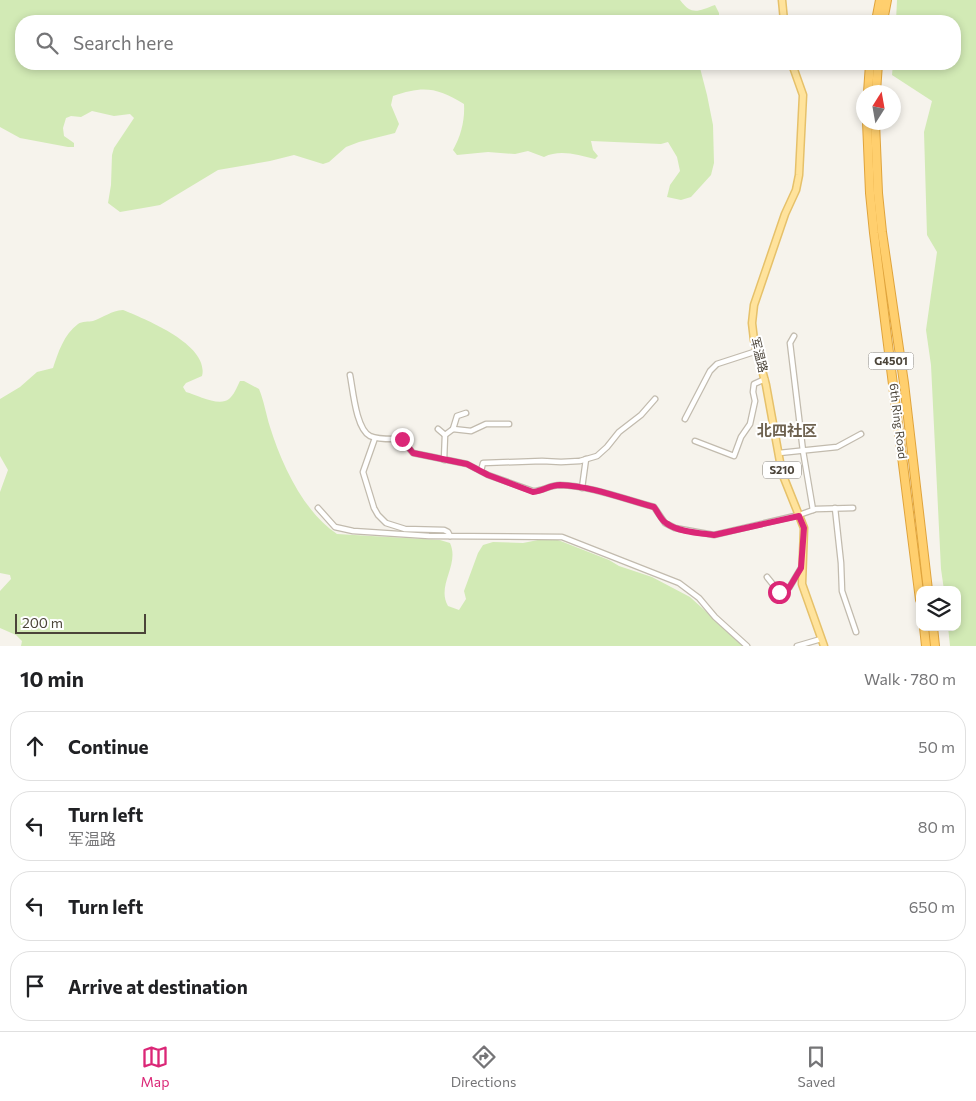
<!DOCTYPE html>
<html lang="en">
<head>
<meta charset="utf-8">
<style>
	:root { --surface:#fff; --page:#f6f6f6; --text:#202124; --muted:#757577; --line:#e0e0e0; --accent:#db2777 }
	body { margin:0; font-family:Commissioner,"Noto Sans SC",sans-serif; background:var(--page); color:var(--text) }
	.controls { position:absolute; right:15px; bottom:15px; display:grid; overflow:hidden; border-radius:10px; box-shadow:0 2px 8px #0003 }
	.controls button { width:45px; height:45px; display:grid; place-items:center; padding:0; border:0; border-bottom:1px solid var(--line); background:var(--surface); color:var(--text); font:25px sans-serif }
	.compass { position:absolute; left:856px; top:85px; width:45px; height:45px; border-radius:50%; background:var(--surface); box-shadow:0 2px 8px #0003; rotate:11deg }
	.scale { position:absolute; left:15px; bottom:12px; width:131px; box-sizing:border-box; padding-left:5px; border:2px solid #4b4439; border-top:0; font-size:14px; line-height:18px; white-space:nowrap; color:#4b4439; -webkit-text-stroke:4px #fff; paint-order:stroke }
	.stop { position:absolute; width:15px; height:15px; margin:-11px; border:4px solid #db2777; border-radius:50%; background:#fff }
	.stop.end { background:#db2777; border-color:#fff; box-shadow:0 1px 5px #0008 }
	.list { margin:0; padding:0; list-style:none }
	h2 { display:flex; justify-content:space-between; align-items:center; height:65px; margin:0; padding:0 20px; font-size:21px }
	h2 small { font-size:16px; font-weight:400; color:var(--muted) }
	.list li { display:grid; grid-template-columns:32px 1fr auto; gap:15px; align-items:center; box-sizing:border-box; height:70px; margin:0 10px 10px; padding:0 10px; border:1px solid var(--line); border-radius:20px }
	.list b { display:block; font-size:19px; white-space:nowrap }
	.list p { margin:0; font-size:16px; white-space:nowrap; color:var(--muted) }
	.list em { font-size:16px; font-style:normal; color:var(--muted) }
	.icon { flex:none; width:28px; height:28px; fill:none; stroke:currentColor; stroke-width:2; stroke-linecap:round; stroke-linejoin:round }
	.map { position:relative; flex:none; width:976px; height:646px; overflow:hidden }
	.search { position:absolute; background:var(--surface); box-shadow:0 2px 8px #0003; left:15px; right:15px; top:15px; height:55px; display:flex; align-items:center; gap:12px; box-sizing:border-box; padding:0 18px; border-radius:20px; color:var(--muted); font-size:19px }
	.sheet { height:385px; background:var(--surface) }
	nav { display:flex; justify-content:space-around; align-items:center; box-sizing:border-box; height:70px; border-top:1px solid var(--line); background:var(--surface); font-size:14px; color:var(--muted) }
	nav a { display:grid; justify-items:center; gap:2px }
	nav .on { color:var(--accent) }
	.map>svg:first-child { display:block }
	.green { fill:#d2eab5 }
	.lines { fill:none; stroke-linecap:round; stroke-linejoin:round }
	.minor-casing { stroke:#c2bbae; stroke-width:7 }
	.primary-casing { stroke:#e6c16a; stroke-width:9 }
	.motorway-casing { stroke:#e0a43c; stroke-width:10 }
	.minor { stroke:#fff; stroke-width:4.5 }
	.primary { stroke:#ffe39c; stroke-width:6 }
	.motorway { stroke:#ffcf6e; stroke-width:8 }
	.route { stroke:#db2777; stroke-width:6 }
	.labels { text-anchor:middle; stroke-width:4; stroke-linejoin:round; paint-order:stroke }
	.shield { fill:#fff; stroke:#817c74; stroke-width:1 }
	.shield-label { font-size:11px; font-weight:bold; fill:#4b4439 }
	.street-label { font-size:12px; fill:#4b4439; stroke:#fff }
	.quarter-label { font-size:15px; font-weight:bold; fill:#6e6250; stroke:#fff }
</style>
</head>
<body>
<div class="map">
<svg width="976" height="646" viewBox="0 0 976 646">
	<rect width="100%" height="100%" fill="#f6f3ec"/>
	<g class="green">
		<path d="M0 0H680C692 16 698 11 715 5L719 13V21H21V64H699L707 95 713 125 714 163 711 175 691 197 681 200 667 197 670 185 680 171 677 157 668 142 661 144 591 141 593 150 598 156 595 159C578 155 560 149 544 157L528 151 515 154 488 152 457 155 453 150C461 136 465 120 464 104 436 87 423 86 393 96L391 105 399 124 395 133 359 142 346 147 329 162 323 164 294 155 270 161 218 170 160 205 149 207 120 212 108 203 111 185 112 155 114 148 134 118 130 114 114 116 92 111 81 117 71 116 66 118 63 128 64 136 74 143V147H68L20 138 0 127Z"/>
		<path d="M897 0H976V646H950L948 627H957V590H944L941 569 931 365 926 330 937 252 927 235 924 132 932 101 892 75 893 64H955V21H896Z"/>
		<path d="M123 310C145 319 210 345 202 376L186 383 183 387 186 392C197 395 219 407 229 399 234 395 237 387 240 381H244L259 389C264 401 266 414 270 427 282 465 303 511 337 534L440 540 450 543C460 565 436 585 448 606L459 610 466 599 464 591 478 553 483 545 493 542 523 543 543 539 558 540 609 560 619 566 652 577 690 597 744 646H21L22 641 16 635 0 628V591L11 579 10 575 0 573V492L8 470 0 456V399L20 387 37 372 53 368C58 353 64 334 78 324 82 321 89 322 93 321 104 317 111 311 123 310Z"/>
	</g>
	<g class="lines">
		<defs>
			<g id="minor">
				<path d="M794 336 790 343 803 451 813 510"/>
				<path d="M350 375C353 390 356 429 370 436 379 440 392 439 401 439L413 453 467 464 488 475 533 491C543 491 550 485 560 485 591 486 624 499 654 507L665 523 675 528 714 535 799 515 816 509 853 508"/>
				<path d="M685 419 710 371 717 364 757 351"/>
				<path d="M438 429 445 435"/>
				<path d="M453 429 471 431 486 424H509"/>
				<path d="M375 438 363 472 374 508 378 515 386 523 405 529 444 530 448 532 450 536"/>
				<path d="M695 441 734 456 741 437 750 424 755 401 753 392 754 384 765 379"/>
				<path d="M779 453 837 447 861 434"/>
				<path d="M444 460 445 435 453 429 457 416 466 413"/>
				<path d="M481 471 483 463 542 461 561 462 580 461 597 456 607 447 619 432 641 415 655 399"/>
				<path d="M582 488 586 459"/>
				<path d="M318 508 335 527 353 531 429 536 562 537 679 583 699 598 715 617 747 646"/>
				<path d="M835 508 841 563 842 591 856 632"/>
				<path d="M767 577 779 592 782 593 789 588 801 568"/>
				<path d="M797 646 821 639"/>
			</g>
			<g id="primary">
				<path d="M782 0 784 21"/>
				<path d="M792 64 803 95 799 175 796 190 785 214 754 305 752 323 754 340 766 385 782 473 804 528 802 584 824 646"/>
			</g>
			<g id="motorway">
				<path d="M876 21 880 0"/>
				<path d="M883 21 887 0"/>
				<path d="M868 92 870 64"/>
				<path d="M876 92 878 64"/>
				<path d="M867 122 870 193 874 233 920 600"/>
				<path d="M875 122 878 193 882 232 904 383 928 590"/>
				<path d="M924 627 926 646"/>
				<path d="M933 627 935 646"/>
			</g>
		</defs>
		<use href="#minor" class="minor-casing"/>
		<use href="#primary" class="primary-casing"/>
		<use href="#motorway" class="motorway-casing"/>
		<use href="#minor" class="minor"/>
		<use href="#primary" class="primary"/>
		<use href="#motorway" class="motorway"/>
	</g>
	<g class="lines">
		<path class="route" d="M402 439 413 453 467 464 488 475 533 492C543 491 550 485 560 485 592 486 623 499 654 507 658 512 661 520 666 523 678 532 699 533 714 535L799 516 804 528 801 568 789 588 782 593 779 592"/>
	</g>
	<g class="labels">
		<g class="shield">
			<rect x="868.5" y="352.5" width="45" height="17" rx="4"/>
			<rect x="763" y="461.5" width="38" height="17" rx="4"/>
		</g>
		<g class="shield-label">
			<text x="891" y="365">G4501</text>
			<text x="782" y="474">S210</text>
		</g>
		<g class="street-label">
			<text transform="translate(759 355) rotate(76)" y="4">军温路</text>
			<text transform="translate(898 421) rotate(83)" y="4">6th Ring Road</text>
		</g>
		<g class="quarter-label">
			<text x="787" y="436">北四社区</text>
		</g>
	</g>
</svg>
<div class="controls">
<button><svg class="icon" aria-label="layers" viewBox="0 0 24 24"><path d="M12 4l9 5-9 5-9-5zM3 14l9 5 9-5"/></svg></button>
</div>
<svg class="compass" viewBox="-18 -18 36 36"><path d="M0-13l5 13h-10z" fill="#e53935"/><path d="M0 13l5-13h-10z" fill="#757577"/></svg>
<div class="scale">200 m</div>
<div class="stop" style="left:779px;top:592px"></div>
<div class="stop end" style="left:402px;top:439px"></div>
<div class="search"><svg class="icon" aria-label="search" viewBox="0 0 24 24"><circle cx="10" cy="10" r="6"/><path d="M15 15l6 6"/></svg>Search here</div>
</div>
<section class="sheet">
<h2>10 min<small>Walk · 780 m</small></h2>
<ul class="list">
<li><svg class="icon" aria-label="ahead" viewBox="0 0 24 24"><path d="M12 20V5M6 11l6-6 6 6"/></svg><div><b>Continue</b></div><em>50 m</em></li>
<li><svg class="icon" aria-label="left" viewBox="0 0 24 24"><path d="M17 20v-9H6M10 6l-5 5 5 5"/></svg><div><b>Turn left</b><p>军温路</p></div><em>80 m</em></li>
<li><svg class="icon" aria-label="left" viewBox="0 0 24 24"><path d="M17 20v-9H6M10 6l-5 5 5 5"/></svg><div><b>Turn left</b></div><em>650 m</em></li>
<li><svg class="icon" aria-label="arrive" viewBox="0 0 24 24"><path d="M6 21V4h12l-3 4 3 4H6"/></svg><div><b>Arrive at destination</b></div></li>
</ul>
</section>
<nav>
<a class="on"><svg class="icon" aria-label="map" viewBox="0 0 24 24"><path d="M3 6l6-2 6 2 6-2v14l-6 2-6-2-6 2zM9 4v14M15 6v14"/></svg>Map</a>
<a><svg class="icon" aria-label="directions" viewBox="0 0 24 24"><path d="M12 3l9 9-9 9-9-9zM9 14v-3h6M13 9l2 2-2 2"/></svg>Directions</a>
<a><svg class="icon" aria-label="saved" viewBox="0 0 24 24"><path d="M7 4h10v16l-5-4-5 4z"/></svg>Saved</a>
</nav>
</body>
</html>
